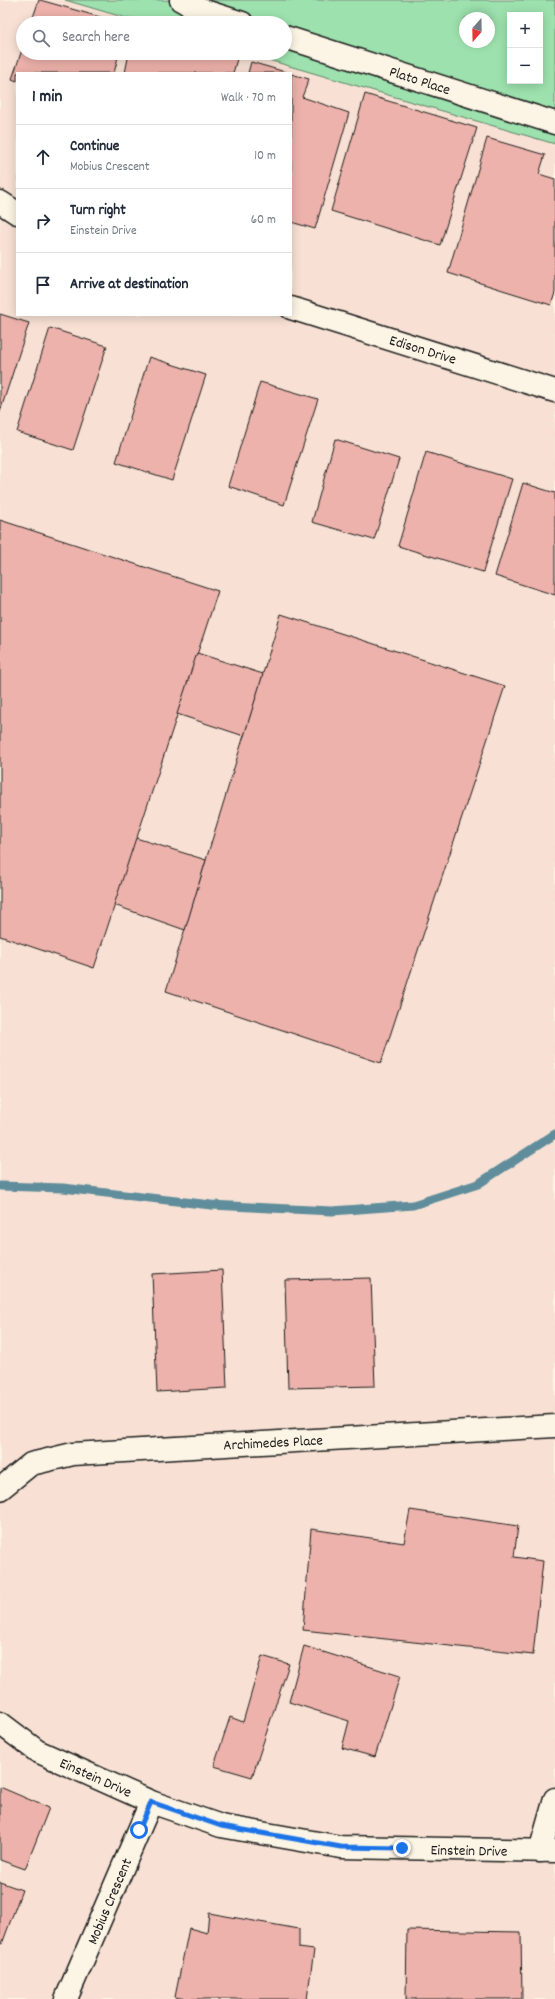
<!DOCTYPE html>
<html lang="en">
<head>
<meta charset="utf-8">
<style>
	:root { --surface:#fff; --page:#f2f2f3; --text:#1f2937; --muted:#747a83; --line:#e0e1e3 }
	body { margin:0; font-family:Dekko,sans-serif; background:var(--page); color:var(--text) }
	.controls { position:absolute; right:12px; top:12px; display:grid; overflow:hidden; border-radius:0px; box-shadow:0 2px 10px #0003 }
	.controls button { width:36px; height:36px; display:grid; place-items:center; padding:0; border:0; border-bottom:1px solid var(--line); background:var(--surface); color:var(--text); font:20px sans-serif }
	.compass { position:absolute; left:459px; top:12px; width:36px; height:36px; border-radius:50%; background:var(--surface); box-shadow:0 2px 10px #0003; rotate:200deg }
	.stop { position:absolute; width:12px; height:12px; margin:-9px; border:3px solid #1a73e8; border-radius:50%; background:#fff }
	.stop.end { background:#1a73e8; border-color:#fff; box-shadow:0 1px 4px #0008 }
	.list { margin:0; padding:0; list-style:none }
	h2 { display:flex; justify-content:space-between; align-items:center; height:52px; margin:0; padding:0 16px; font-size:17px }
	h2 small { font-size:13px; font-weight:400; color:var(--muted) }
	.list li { display:grid; grid-template-columns:26px 1fr auto; gap:12px; align-items:center; box-sizing:border-box; height:64px; padding:0 16px; border-top:1px solid var(--line) }
	.list b { display:block; font-size:15px; white-space:nowrap }
	.list p { margin:0; font-size:13px; white-space:nowrap; color:var(--muted) }
	.list em { font-size:13px; font-style:normal; color:var(--muted) }
	.icon { flex:none; width:22px; height:22px; fill:none; stroke:currentColor; stroke-width:2; stroke-linecap:round; stroke-linejoin:round }
	.map { position:relative; flex:none; width:555px; height:1999px; overflow:hidden }
	.search { position:absolute; background:var(--surface); box-shadow:0 2px 10px #0003; left:16px; top:16px; width:276px; height:44px; display:flex; align-items:center; gap:10px; box-sizing:border-box; padding:0 14px; border-radius:22px; color:var(--muted); font-size:15px }
	.panel { position:absolute; background:var(--surface); box-shadow:0 2px 10px #0003; left:16px; top:72px; width:276px; height:244px; border-radius:0px }
	.map>svg:first-child { display:block }
	.built { fill:#f8e1d4; fill-rule:evenodd }
	.green { fill:#9de2ae; stroke:#5c7f65; fill-rule:evenodd }
	.lines { fill:none; stroke-linecap:round; stroke-linejoin:round }
	.stream { stroke:#608d9b; stroke-width:9 }
	.building { fill:#edb2ab; stroke:#1c1c1c }
	.minor-casing { stroke:#1c1c1c; stroke-width:25 }
	.minor { stroke:#fcf5e5; stroke-width:22 }
	.route { stroke:#1a73e8; stroke-width:5 }
	.labels { text-anchor:middle; stroke-width:3; stroke-linejoin:round; paint-order:stroke }
	.street-label { font-size:15px; fill:#1c1c1c; stroke:#fcf5e5 }
</style>
</head>
<body>
<div class="map">
<svg width="555" height="1999" viewBox="0 0 555 1999">
	<rect width="100%" height="100%" fill="#fcf5e5"/>
	<filter id="ink" filterUnits="userSpaceOnUse"><feTurbulence type="fractalNoise" baseFrequency=".025" numOctaves="2"/><feDisplacementMap in="SourceGraphic" scale="8" xChannelSelector="R" yChannelSelector="G"/><feConvolveMatrix kernelMatrix="1 2 1 2 8 2 1 2 1" color-interpolation-filters="sRGB"/></filter>
	<g filter="url(#ink)">
		<path class="built" d="M0 0H65L143 23H23V53H245L555 144V1999H0ZM17 73H291V315H17Z"/>
		<path class="green" d="M65 0H555V144L245 53H285V23H143ZM510 15H540V81H510ZM465 18H489V42H465Z"/>
		<g class="lines">
			<path class="stream" d="M0 1186 63 1188 211 1205 332 1211 413 1205 478 1184 555 1134"/>
		</g>
		<g class="building">
			<path d="M39 0H40L121 23H31Z"/>
			<path d="M23 47V53H119L114 73H17V81L12 79Z"/>
			<path d="M129 53H218L237 59 233 73H125Z"/>
			<path d="M251 62 289 73H248Z"/>
			<path d="M291 74 309 79 302 97 349 113 315 229 291 222Z"/>
			<path d="M365 94 477 128 440 245 331 211Z"/>
			<path d="M487 138 545 155 539 174 555 179V293L551 305 448 273Z"/>
			<path d="M0 314 29 323 0 412Z"/>
			<path d="M50 328 107 346 73 450 17 432Z"/>
			<path d="M149 357 206 375 172 480 116 462Z"/>
			<path d="M260 382 318 399 284 505 228 486Z"/>
			<path d="M335 439 399 459 374 540 312 522Z"/>
			<path d="M426 452 512 479 483 572 398 546Z"/>
			<path d="M523 483 555 493V595L495 576Z"/>
			<path d="M0 520 218 591 94 968 0 936Z"/>
			<path d="M281 614 505 686 381 1063 166 991Z"/>
			<path d="M197 653 263 674 244 736 177 714Z"/>
			<path d="M136 838 206 860 185 930 114 905Z"/>
			<path d="M222 1270 227 1388 157 1392 152 1274Z"/>
			<path d="M371 1278 375 1386 288 1388 285 1280Z"/>
			<path d="M410 1510 518 1526 514 1557 543 1561 533 1655 303 1630 311 1529 404 1543Z"/>
			<path d="M304 1646 400 1676 375 1757 342 1748 349 1721 289 1702Z"/>
			<path d="M262 1656 289 1664 252 1777 214 1766 230 1717 243 1722Z"/>
			<path d="M0 1787 49 1808 25 1869 0 1860Z"/>
			<path d="M0 1882 22 1890 2 1944 0 1943Z"/>
			<path d="M209 1913 299 1929V1948L314 1950 307 1999H186L175 1997 189 1928 207 1933Z"/>
			<path d="M407 1930 521 1932 522 1999H406Z"/>
		</g>
		<g class="lines">
			<defs>
				<g id="minor">
					<path d="M181 0 195 8 242 23"/>
					<path d="M285 37 555 123"/>
					<path d="M0 202 17 213"/>
					<path d="M291 308 555 391"/>
					<path d="M0 1489 31 1464 73 1454 555 1426"/>
					<path d="M0 1723 37 1751 151 1802 221 1826 341 1847 555 1851"/>
					<path d="M540 1851 555 1799"/>
					<path d="M66 1999 151 1802"/>
				</g>
			</defs>
			<use href="#minor" class="minor-casing"/>
			<use href="#minor" class="minor"/>
		</g>
	</g>
	<g class="lines" filter="url(#ink)">
		<path class="route" d="M139 1830 151 1802 221 1826 341 1847 402 1848"/>
	</g>
	<g class="labels">
		<g class="street-label">
			<text transform="translate(420 80) rotate(18)" y="5">Plato Place</text>
			<text transform="translate(423 349) rotate(17)" y="5">Edison Drive</text>
			<text transform="translate(273 1442) rotate(-3)" y="5">Archimedes Place</text>
			<text transform="translate(96 1777) rotate(24)" y="5">Einstein Drive</text>
			<text transform="translate(469 1850) rotate(1)" y="5">Einstein Drive</text>
			<text transform="translate(109 1901) rotate(-67)" y="5">Mobius Crescent</text>
		</g>
	</g>
</svg>
<div class="controls">
<button>+</button>
<button>−</button>
</div>
<svg class="compass" viewBox="-18 -18 36 36"><path d="M0-13l5 13h-10z" fill="#e53935"/><path d="M0 13l5-13h-10z" fill="#747a83"/></svg>
<div class="stop" style="left:139px;top:1830px"></div>
<div class="stop end" style="left:402px;top:1848px"></div>
<div class="search"><svg class="icon" aria-label="search" viewBox="0 0 24 24"><circle cx="10" cy="10" r="6"/><path d="M15 15l6 6"/></svg>Search here</div>
<section class="panel">
<h2>1 min<small>Walk · 70 m</small></h2>
<ul class="list">
<li><svg class="icon" aria-label="ahead" viewBox="0 0 24 24"><path d="M12 20V5M6 11l6-6 6 6"/></svg><div><b>Continue</b><p>Mobius Crescent</p></div><em>10 m</em></li>
<li><svg class="icon" aria-label="right" viewBox="0 0 24 24"><path d="M7 20v-9h11M14 6l5 5-5 5"/></svg><div><b>Turn right</b><p>Einstein Drive</p></div><em>60 m</em></li>
<li><svg class="icon" aria-label="arrive" viewBox="0 0 24 24"><path d="M6 21V4h12l-3 4 3 4H6"/></svg><div><b>Arrive at destination</b></div></li>
</ul>
</section>
</div>
</body>
</html>
